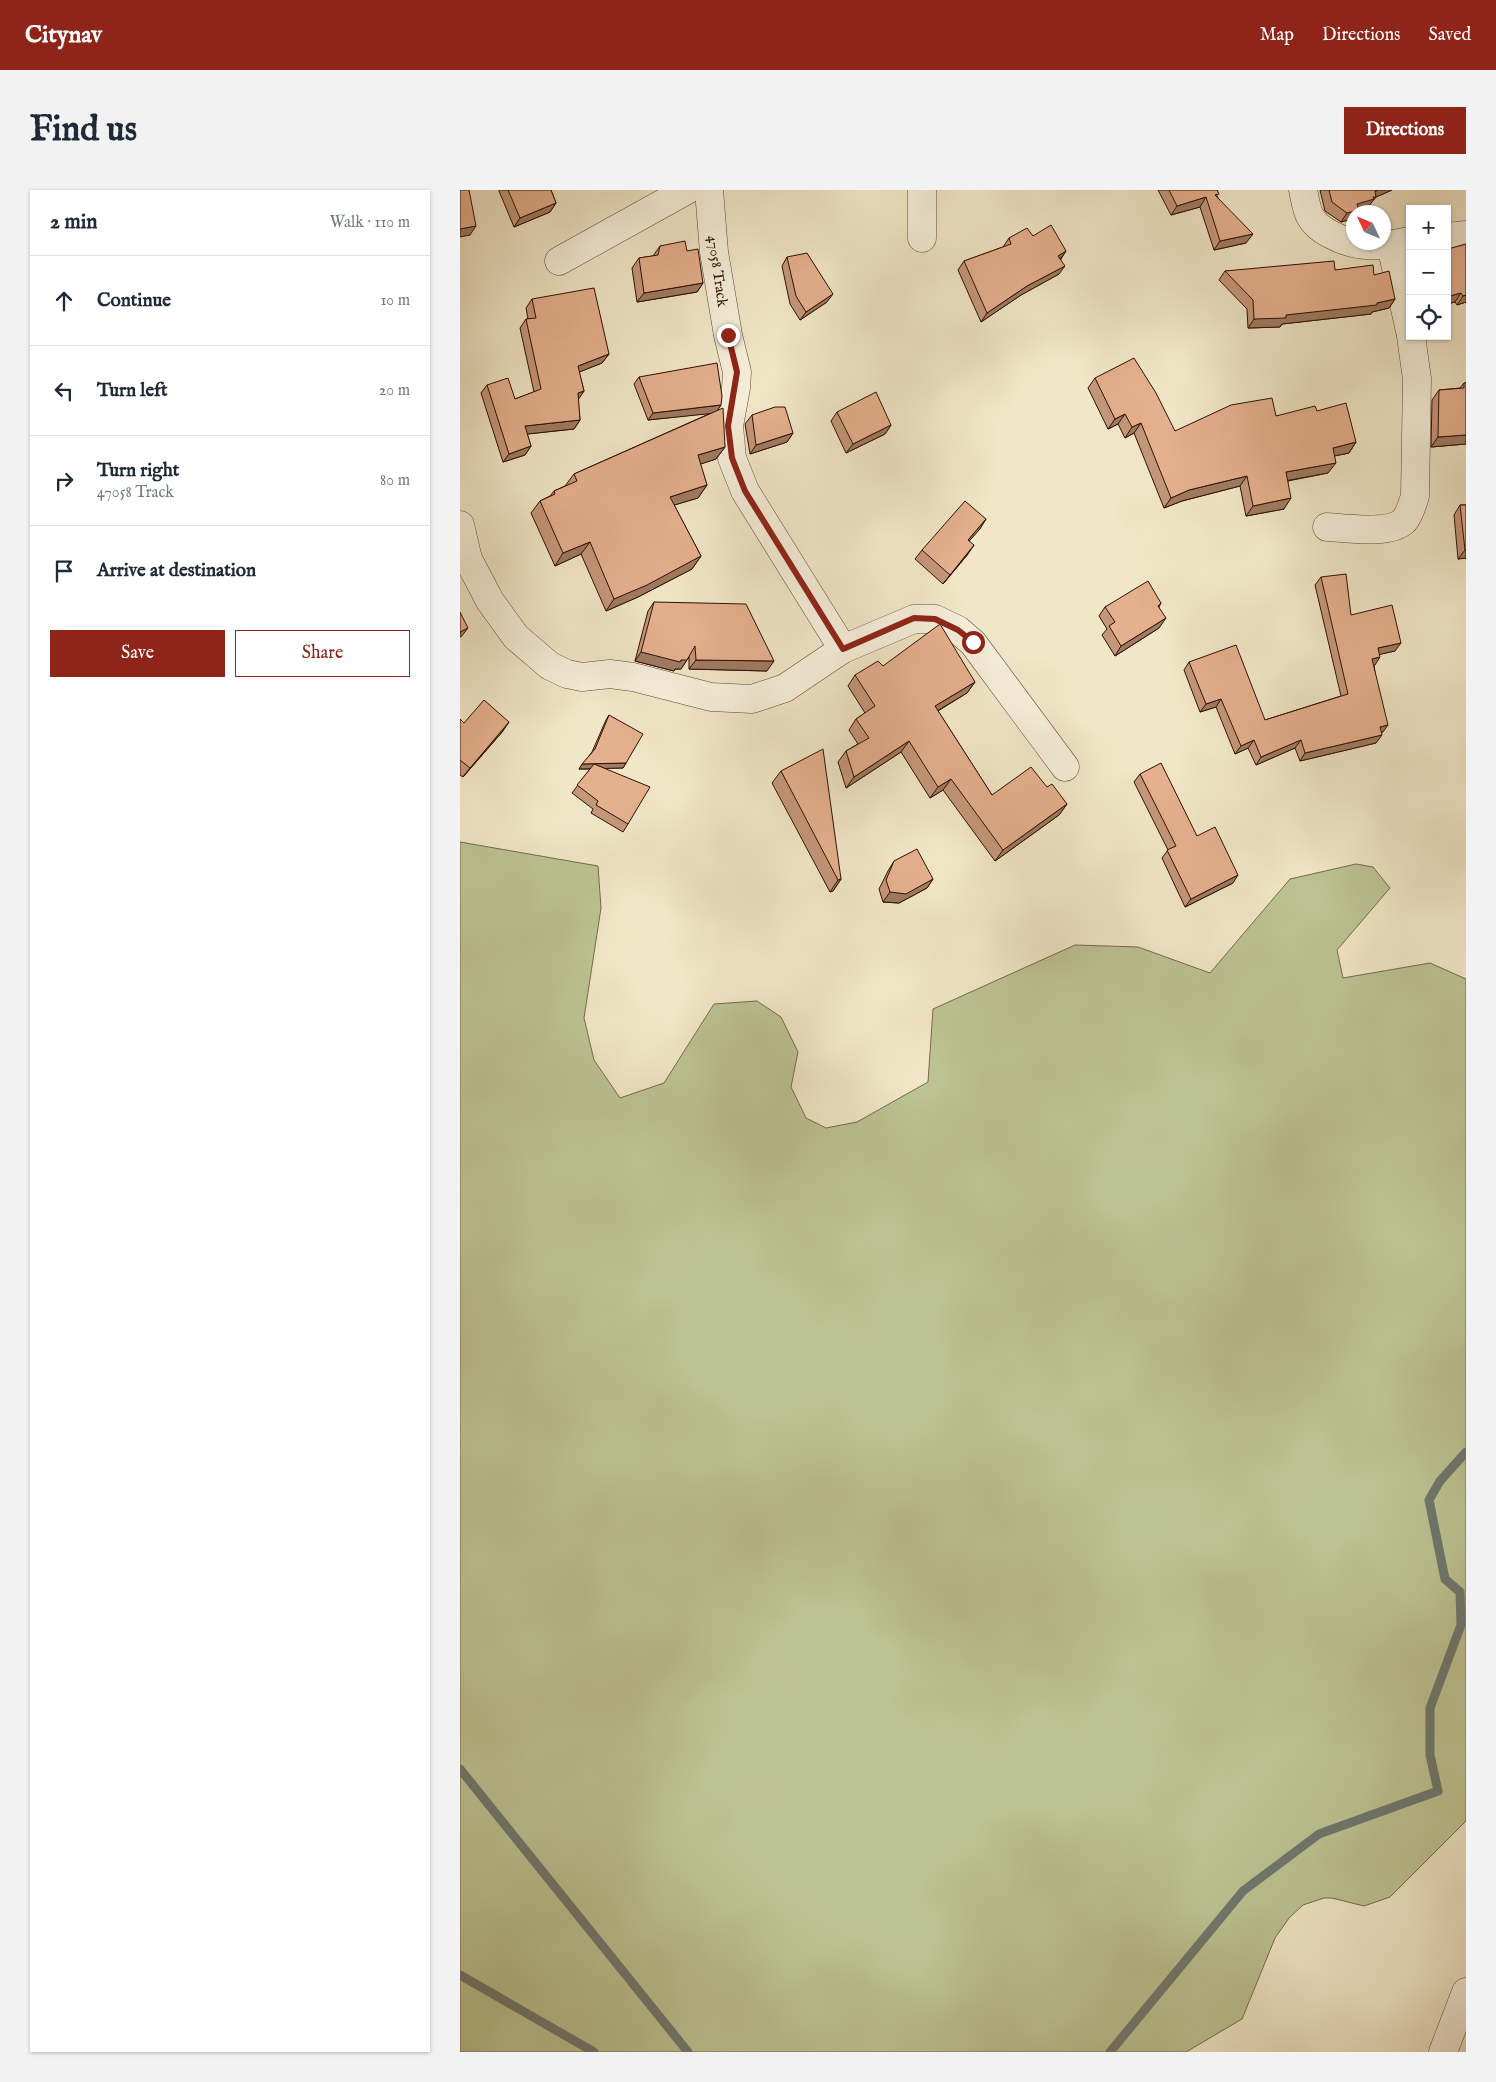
<!DOCTYPE html>
<html lang="en">
<head>
<meta charset="utf-8">
<style>
	:root { --surface:#fff; --page:#f2f2f3; --text:#1f2937; --muted:#747a83; --line:#e0e1e3; --accent:#8f2418 }
	body { margin:0; font-family:"IM FELL English",serif; background:var(--page); color:var(--text) }
	.controls { position:absolute; right:15px; top:15px; display:grid; overflow:hidden; border-radius:0px; box-shadow:0 1px 4px #0004 }
	.controls button { width:45px; height:45px; display:grid; place-items:center; padding:0; border:0; border-bottom:1px solid var(--line); background:var(--surface); color:var(--text); font:25px sans-serif }
	.compass { position:absolute; left:886px; top:15px; width:45px; height:45px; border-radius:50%; background:var(--surface); box-shadow:0 1px 4px #0004; rotate:314deg }
	.stop { position:absolute; width:15px; height:15px; margin:-11px; border:4px solid #8f2418; border-radius:50%; background:#fff }
	.stop.end { background:#8f2418; border-color:#fff; box-shadow:0 1px 5px #0008 }
	.list { margin:0; padding:0; list-style:none }
	h2 { display:flex; justify-content:space-between; align-items:center; height:65px; margin:0; padding:0 20px; font-size:21px }
	h2 small { font-size:16px; font-weight:400; color:var(--muted) }
	.list li { display:grid; grid-template-columns:32px 1fr auto; gap:15px; align-items:center; box-sizing:border-box; height:90px; padding:0 20px; border-top:1px solid var(--line) }
	.list b { display:block; font-size:19px; white-space:nowrap }
	.list p { margin:0; font-size:16px; white-space:nowrap; color:var(--muted) }
	.list em { font-size:16px; font-style:normal; color:var(--muted) }
	.actions { display:flex; gap:10px; padding:15px 20px }
	.actions a { flex:1; padding:11px 0; border:1px solid var(--accent); border-radius:0px; text-align:center; font-size:18px; color:var(--accent) }
	.actions .main { background:var(--accent); color:#fff }
	.icon { flex:none; width:28px; height:28px; fill:none; stroke:currentColor; stroke-width:2; stroke-linecap:round; stroke-linejoin:round }
	.map { position:relative; flex:none; width:1006px; height:1862px; overflow:hidden; border-radius:0px }
	header { display:flex; align-items:center; gap:30px; box-sizing:border-box; height:70px; padding:0 25px; background:var(--accent); color:#fff }
	header strong { font-size:24px }
	nav { display:flex; gap:28px; margin-inline-start:auto; font-size:18px }
	.intro { display:flex; align-items:center; justify-content:space-between; box-sizing:border-box; height:120px; padding:0 30px }
	h1 { margin:0; font-size:35px }
	.button { padding:12px 22px; border-radius:0px; background:var(--accent); color:#fff; font-size:18px; font-weight:700 }
	main { display:flex; gap:30px; padding:0 30px }
	aside { flex:1; background:var(--surface); border-radius:0px; box-shadow:0 1px 4px #0004 }
	.map>svg:first-child { display:block }
	.green { fill:#bdc493; stroke:#766a4a }
	.lines { fill:none; stroke-linecap:round; stroke-linejoin:round }
	.stream { stroke:#6f7970; stroke-width:9 }
	.minor-casing { stroke:#5f4633; stroke-width:29 }
	.minor { stroke:#f6efdb; stroke-width:28 }
	.wall { fill:#c5977a; stroke:#2e1001 }
	.shaded-wall { fill:#a07b63; stroke:#2e1001 }
	.building { fill:#e5b08e; stroke:#2e1001 }
	.route { stroke:#8f2418; stroke-width:6 }
	.labels { text-anchor:middle; stroke-width:4.5; stroke-linejoin:round; paint-order:stroke }
	.street-label { font-size:15px; fill:#2e1001; stroke:#f6efdb }
</style>
</head>
<body>
<header>
<strong>Citynav</strong>
<nav><a>Map</a><a>Directions</a><a>Saved</a></nav>
</header>
<div class="intro"><h1>Find us</h1><a class="button">Directions</a></div>
<main>
<aside>
<h2>2 min<small>Walk · 110 m</small></h2>
<ul class="list">
<li><svg class="icon" aria-label="ahead" viewBox="0 0 24 24"><path d="M12 20V5M6 11l6-6 6 6"/></svg><div><b>Continue</b></div><em>10 m</em></li>
<li><svg class="icon" aria-label="left" viewBox="0 0 24 24"><path d="M17 20v-9H6M10 6l-5 5 5 5"/></svg><div><b>Turn left</b></div><em>20 m</em></li>
<li><svg class="icon" aria-label="right" viewBox="0 0 24 24"><path d="M7 20v-9h11M14 6l5 5-5 5"/></svg><div><b>Turn right</b><p>47058 Track</p></div><em>80 m</em></li>
<li><svg class="icon" aria-label="arrive" viewBox="0 0 24 24"><path d="M6 21V4h12l-3 4 3 4H6"/></svg><div><b>Arrive at destination</b></div></li>
</ul>
<div class="actions"><a class="main">Save</a><a>Share</a></div>
</aside>
<div class="map">
<svg width="1006" height="1862" viewBox="0 0 1006 1862">
	<rect width="100%" height="100%" fill="#f1e7c8"/>
	<filter id="stains"><feTurbulence type="fractalNoise" baseFrequency=".004" numOctaves="4"/><feColorMatrix values="0 0 0 0 .2 0 0 0 0 .09 0 0 0 0 .02 0 0 0 .5 -.17"/></filter>
	<radialGradient id="worn" r=".72"><stop offset=".6" stop-color="#630" stop-opacity="0"/><stop offset="1" stop-color="#630" stop-opacity=".3"/></radialGradient>
	<path class="green" d="M0 652 138 676 141 718 124 828 134 870 160 908 204 893 254 814 297 811 321 827 338 862 331 897 346 928 366 938 397 932 468 892 473 819 615 755 678 757 750 783 830 689 896 674 913 677 930 698 877 760 883 788 970 773 1006 789V1631L930 1707 904 1716 872 1708H864L843 1715 829 1728 815 1748 782 1829 726 1862H0Z"/>
	<g class="lines">
		<g class="stream">
			<path d="M0 1579 228 1862"/>
			<path d="M0 1785 134 1862"/>
			<path d="M650 1862 783 1701 859 1644 978 1601 970 1565V1518L1001 1435 1000 1402 985 1389 969 1310 980 1291 1006 1262"/>
		</g>
		<defs>
			<g id="minor">
				<path d="M249 0 254 62 268 145 277 182 276 198 269 236 272 268 285 301 383 459"/>
				<path d="M843 0C845 8 846 19 850 26 855 35 862 40 870 44 897 59 921 57 950 51"/>
				<path d="M987 47 1006 45"/>
				<path d="M462 48V0"/>
				<path d="M931 55 950 141"/>
				<path d="M99 71 227 0"/>
				<path d="M0 335 8 369 30 411 56 447 90 476 107 484 122 487 150 484 173 487 251 507 292 509 325 498 383 459 454 429H475L498 440 513 453 605 577"/>
				<path d="M867 337C886 338 929 345 944 331 950 324 952 315 955 306L957 189 951 146"/>
				<path d="M983 1862 1006 1802"/>
			</g>
		</defs>
		<use href="#minor" class="minor-casing"/>
		<use href="#minor" class="minor"/>
	</g>
	<g class="wall">
		<path d="M39 0H91L96 13 90 22 54 37 39 1Z"/>
		<path d="M698 0H757V6L786 53 754 60 740 17 711 25Z"/>
		<path d="M860 0H932L916 7 907 18 898 21 892 29 881 32 865 21Z"/>
		<path d="M573 46 606 61 601 69 599 84 561 105 521 132 498 80 504 71 543 57 549 48Z"/>
		<path d="M1006 54V112L997 115 995 112 987 114V60Z"/>
		<path d="M200 56 227 61 243 93 237 102 177 112 172 78 179 68 193 66Z"/>
		<path d="M327 67 367 112 340 130 330 114 322 76Z"/>
		<path d="M875 80 914 85 935 109 929 118 912 122 911 124 822 134 820 137 788 138 787 119 759 90 765 81Z"/>
		<path d="M72 109 149 164 142 173 119 182 124 201 118 209 120 230 114 239 67 244 71 256 65 265 43 272 21 203 27 195 55 209 74 202 60 138 66 129H68L66 118Z"/>
		<path d="M179 187 261 215 257 220 265 257 256 269 240 274 247 295 238 308 214 315 241 366 232 379 178 407 146 421 121 364 95 376 71 323 80 311 90 306 94 301 105 296 114 284 251 223 188 230 174 194Z"/>
		<path d="M635 188 715 241 816 226 857 221 896 252 889 263 874 266 868 283 828 291 824 319 786 326 780 296 722 311 704 318 674 243 665 248 658 234 648 239 628 198Z"/>
		<path d="M1004 193H1006V254L971 257 972 210 979 200 1000 198Z"/>
		<path d="M377 222 431 235 425 244 386 263 371 231Z"/>
		<path d="M292 225 333 243 327 252 290 264 285 234Z"/>
		<path d="M1000 315H1006V368L998 369 994 325Z"/>
		<path d="M526 329 509 351 508 364 483 394 455 369 462 360Z"/>
		<path d="M861 387 891 425 935 461 920 464 914 475 923 542 921 543 916 553 840 571 835 558 796 575 788 558 775 564 756 517 740 522 724 480 729 472 805 530 881 506 855 395Z"/>
		<path d="M194 412 307 481 229 479V467L221 479H215L214 481 175 471 188 421Z"/>
		<path d="M701 413 699 417V438L655 466 642 445 647 439 639 426 645 417Z"/>
		<path d="M423 476 515 492 507 503 478 521 532 605 587 597 607 614 599 625 535 671 483 600 470 608 441 562 386 598 378 572 386 561 398 554 389 540 396 529 405 523 388 496 395 485Z"/>
		<path d="M149 525 166 573 163 578H145L168 634 163 642 131 623 133 619 112 603 130 579H119L132 562 146 530Z"/>
		<path d="M0 529 4 533 43 541 3 587 0 585Z"/>
		<path d="M321 581 381 689 373 701 370 702 312 593Z"/>
		<path d="M680 584 737 646 773 693 725 717 702 668 708 660 674 592Z"/>
		<path d="M434 671 473 689 467 698 439 713 423 712 419 699 428 681Z"/>
	</g>
	<g class="shaded-wall">
		<path d="M918 0H932L916 7 907 18 898 21 897 22H894V28L892 29 881 32 887 23 897 14Z"/>
		<path d="M746 7 740 17 711 25 717 16Z"/>
		<path d="M96 13 90 22 54 37 60 28Z"/>
		<path d="M16 36 10 45 0 47V39Z"/>
		<path d="M793 44 786 53 754 60 760 51Z"/>
		<path d="M606 61 600 69 598 66Z"/>
		<path d="M605 76 599 84 561 105 521 132 527 123 567 96Z"/>
		<path d="M243 93 237 102 177 112 184 103Z"/>
		<path d="M1001 103 995 112 987 114V110L990 106Z"/>
		<path d="M373 104 367 112 340 130 346 122Z"/>
		<path d="M1006 105V112L997 115 1003 106Z"/>
		<path d="M935 109 929 118 912 122 911 124 822 134 820 137 788 138 794 129 917 113Z"/>
		<path d="M149 164 142 173 112 185 118 176Z"/>
		<path d="M124 201 118 210V203Z"/>
		<path d="M261 215 256 223 188 230 193 223Z"/>
		<path d="M665 224 658 234 648 239 655 229Z"/>
		<path d="M120 230 114 239 58 245 65 236Z"/>
		<path d="M681 233 674 243 665 248 672 237Z"/>
		<path d="M431 235 425 244 386 263 393 254Z"/>
		<path d="M333 243 327 252 290 264 296 255Z"/>
		<path d="M1006 245V254L971 257 978 247Z"/>
		<path d="M896 252 889 263 865 268 873 258Z"/>
		<path d="M71 256 65 265 43 272 49 264Z"/>
		<path d="M265 257 256 269 229 278 238 265Z"/>
		<path d="M876 273 868 283 819 292 826 282Z"/>
		<path d="M787 286 780 296 722 311 704 318 711 308 729 300Z"/>
		<path d="M247 295 238 308 201 319 210 307Z"/>
		<path d="M831 308 824 319 786 326 793 316Z"/>
		<path d="M526 329 520 339 502 359 508 350Z"/>
		<path d="M130 352 121 364 95 376 103 363Z"/>
		<path d="M514 355 508 364 483 394 490 385Z"/>
		<path d="M1006 359V368L998 369 1005 360Z"/>
		<path d="M241 366 232 379 178 407 146 421 154 409Z"/>
		<path d="M706 428 699 438 655 466 661 456Z"/>
		<path d="M8 438 1 447H0V442Z"/>
		<path d="M941 453 935 461 913 466 918 458Z"/>
		<path d="M181 462 227 470 221 479H215L214 481 175 471Z"/>
		<path d="M920 467 915 475 907 477 912 469Z"/>
		<path d="M236 470 314 471 307 481 229 479Z"/>
		<path d="M515 492 507 503 467 527 475 516Z"/>
		<path d="M761 509 756 517 740 522 746 514Z"/>
		<path d="M49 532 43 541 3 587 10 578Z"/>
		<path d="M928 535 923 542 914 545 920 537Z"/>
		<path d="M922 545 916 553 840 571 845 563Z"/>
		<path d="M794 550 788 558 775 564 781 556Z"/>
		<path d="M841 550 835 558 796 575 801 567Z"/>
		<path d="M449 551 441 562 386 598 394 587Z"/>
		<path d="M166 573 163 578 119 579 122 574Z"/>
		<path d="M491 589 483 600 470 608 478 597Z"/>
		<path d="M607 614 599 625 535 671 543 660Z"/>
		<path d="M778 685 773 693 725 717 731 709Z"/>
		<path d="M381 689 373 701 370 702 378 690Z"/>
		<path d="M473 689 467 698 439 713 423 712 430 702Z"/>
	</g>
	<g class="building">
		<path d="M0 0H9L16 36 0 39Z"/>
		<path d="M48 0H91L96 13 60 28Z"/>
		<path d="M709 0H757L759 4 755 5 793 44 760 51 746 7 717 16Z"/>
		<path d="M869 0H918L915 1 916 7H913L914 9 897 14 899 20 887 23 872 12Z"/>
		<path d="M591 35 606 61 598 66 605 76 567 96 527 123 504 71 551 54 549 48 567 38 573 46Z"/>
		<path d="M225 51 227 61 238 59 243 93 184 103 179 68 198 65 200 56Z"/>
		<path d="M1006 54V105L1003 106 1001 103 990 106 987 95 988 59Z"/>
		<path d="M347 63 373 104 346 122 336 106 327 67Z"/>
		<path d="M874 71 875 80 913 75 914 85 929 81 935 109 917 113V115L826 125V128L794 129 793 110 765 81Z"/>
		<path d="M134 98 149 164 118 176 124 201 118 203 120 230 65 236 71 256 49 264 27 195 48 188 55 209 81 199 66 129 76 128 72 109Z"/>
		<path d="M674 168 696 203 715 241 771 215 812 208 816 226 855 216 857 221 886 213 896 252 873 258 876 273 826 282 831 308 793 316 787 286 729 300 711 308 681 233 672 237 665 224 655 229 635 188Z"/>
		<path d="M257 173 262 206 261 215 193 223 179 187Z"/>
		<path d="M1004 193H1006V245L978 247 979 200 1004 198Z"/>
		<path d="M416 202 431 235 393 254 377 222Z"/>
		<path d="M315 217H325L333 243 296 255 292 225Z"/>
		<path d="M263 218 265 257 238 265 247 295 210 307 241 366 187 395 154 409 130 352 103 363 80 311 95 304 94 301 117 291 114 284Z"/>
		<path d="M505 311 526 329 508 350 514 355 490 385 462 360Z"/>
		<path d="M1000 315H1006V359L1005 360Z"/>
		<path d="M886 384 891 425 932 415 941 453 918 458 920 467 912 469 928 535 920 537 922 545 845 563 841 550 801 567 794 550 781 556 761 509 746 514 729 472 776 455 805 530 888 504 861 387Z"/>
		<path d="M688 391 701 413 698 416 706 428 661 456 649 436 655 432 645 417Z"/>
		<path d="M194 412 286 414 314 471 236 470 235 456 227 470H221L220 472 181 462Z"/>
		<path d="M0 422 8 438 0 442Z"/>
		<path d="M480 434 515 492 475 516 532 605 571 577 587 597 592 594 607 614 543 660 491 589 478 597 449 551 394 587 386 561 409 548 396 529 415 516 395 485 418 471 423 476Z"/>
		<path d="M24 510 49 532 10 578 0 570V529L4 533Z"/>
		<path d="M149 525 183 544 166 573 122 574 135 559Z"/>
		<path d="M363 559 381 689 378 690 321 581Z"/>
		<path d="M701 573 737 646 755 637 778 685 731 709 707 660 716 656 680 584Z"/>
		<path d="M134 574 190 597 168 634 136 615 138 611 117 595Z"/>
		<path d="M457 659 473 689 446 704 430 702 426 690 434 671Z"/>
	</g>
	<g class="lines">
		<path class="route" d="M268 145 277 182 268 236 272 268 285 301 383 459 454 428 475 429 498 440 513 452"/>
	</g>
	<g class="labels">
		<g class="street-label">
			<text transform="translate(258 81) rotate(82)" y="5">47058 Track</text>
		</g>
	</g>
	<rect width="100%" height="100%" filter="url(#stains)"/>
	<rect width="100%" height="100%" fill="url(#worn)"/>
</svg>
<div class="controls">
<button>+</button>
<button>−</button>
<button><svg class="icon" aria-label="locate" viewBox="0 0 24 24"><circle cx="12" cy="12" r="6"/><path d="M12 2v4M12 18v4M2 12h4M18 12h4"/></svg></button>
</div>
<svg class="compass" viewBox="-18 -18 36 36"><path d="M0-13l5 13h-10z" fill="#e53935"/><path d="M0 13l5-13h-10z" fill="#747a83"/></svg>
<div class="stop" style="left:513px;top:452px"></div>
<div class="stop end" style="left:268px;top:145px"></div>
</div>
</main>
</body>
</html>
